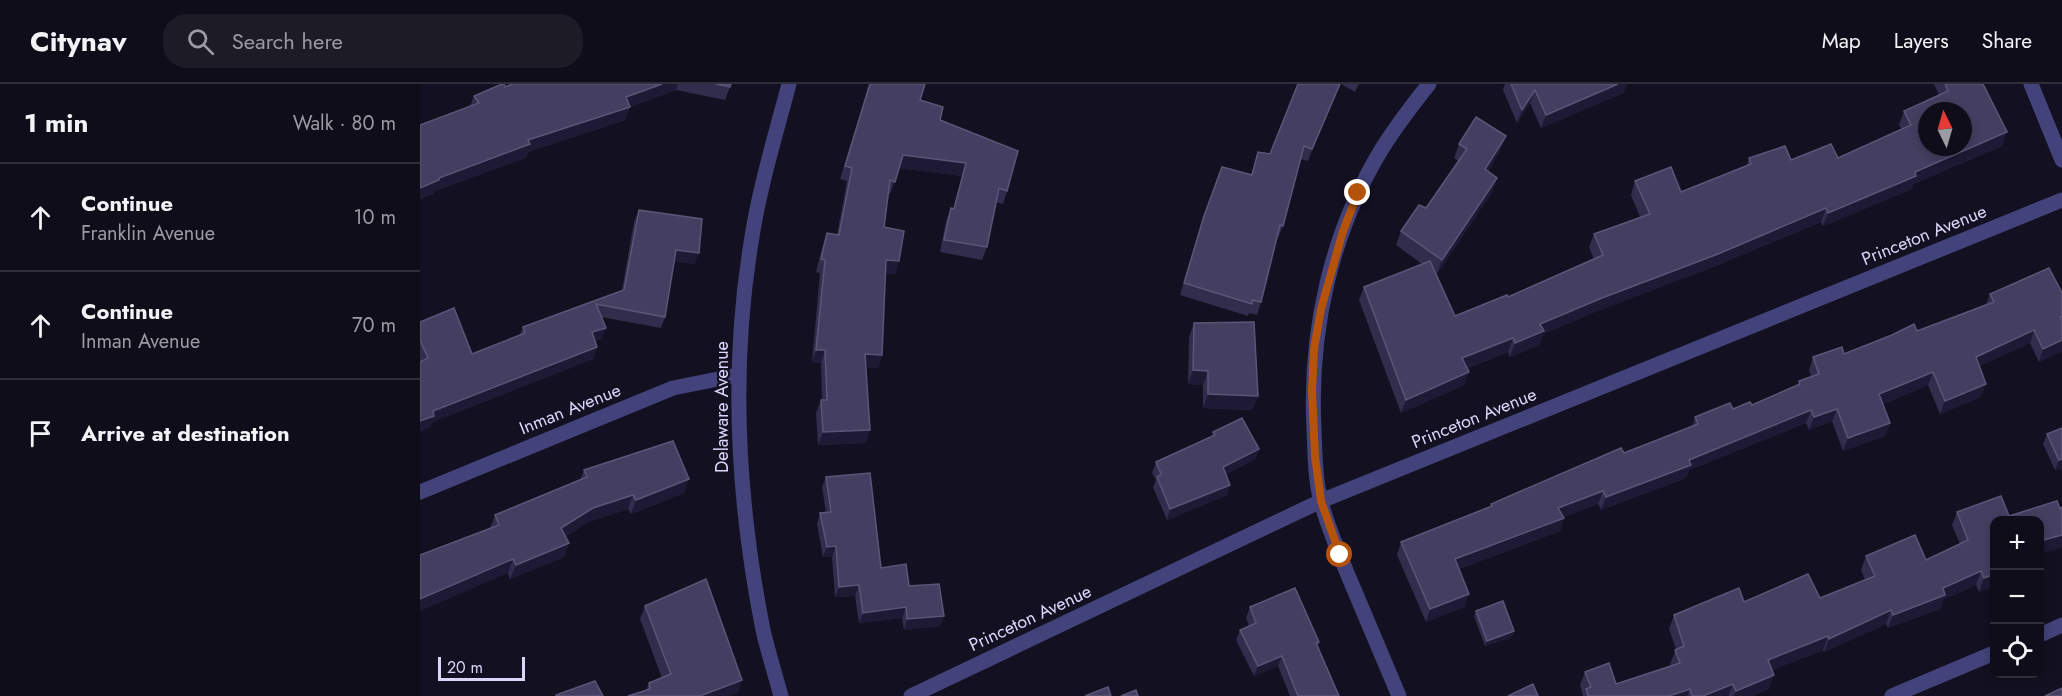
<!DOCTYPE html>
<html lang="en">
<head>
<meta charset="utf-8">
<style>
	:root { --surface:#0e0d19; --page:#1c1b26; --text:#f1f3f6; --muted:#9b9ca2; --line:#2e2d38 }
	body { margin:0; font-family:Jost,sans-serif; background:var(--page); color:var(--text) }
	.controls { position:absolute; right:18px; bottom:18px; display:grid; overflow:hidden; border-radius:12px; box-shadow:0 3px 9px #0003 }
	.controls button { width:54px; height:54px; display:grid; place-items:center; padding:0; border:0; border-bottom:2px solid var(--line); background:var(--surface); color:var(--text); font:30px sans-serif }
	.compass { position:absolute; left:1498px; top:18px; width:54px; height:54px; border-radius:50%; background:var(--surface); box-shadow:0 3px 9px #0003; rotate:355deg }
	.scale { position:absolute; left:18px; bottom:15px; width:87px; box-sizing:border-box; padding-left:6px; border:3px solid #dad6fa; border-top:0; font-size:16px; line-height:21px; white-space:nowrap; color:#dad6fa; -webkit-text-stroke:4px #131121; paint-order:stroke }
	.stop { position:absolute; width:18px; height:18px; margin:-14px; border:4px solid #b45309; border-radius:50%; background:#fff }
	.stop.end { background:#b45309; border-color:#fff; box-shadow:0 2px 6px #0008 }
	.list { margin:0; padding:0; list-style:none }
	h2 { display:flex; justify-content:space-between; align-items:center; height:78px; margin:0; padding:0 24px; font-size:26px }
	h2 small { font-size:20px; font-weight:400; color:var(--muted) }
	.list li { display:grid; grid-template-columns:39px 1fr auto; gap:18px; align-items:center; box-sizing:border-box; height:108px; padding:0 24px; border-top:2px solid var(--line) }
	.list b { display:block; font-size:22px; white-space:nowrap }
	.list p { margin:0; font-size:20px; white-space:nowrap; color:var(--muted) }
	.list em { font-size:20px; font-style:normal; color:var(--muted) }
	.icon { flex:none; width:33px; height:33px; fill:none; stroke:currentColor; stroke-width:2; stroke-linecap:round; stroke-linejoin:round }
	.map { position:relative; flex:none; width:1642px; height:612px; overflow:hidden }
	header { display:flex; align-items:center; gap:36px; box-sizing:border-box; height:84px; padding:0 30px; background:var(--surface); border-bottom:2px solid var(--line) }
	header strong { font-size:28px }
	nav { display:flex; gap:33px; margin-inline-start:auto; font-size:21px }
	.search { width:420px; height:54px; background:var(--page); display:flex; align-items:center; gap:15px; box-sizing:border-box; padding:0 21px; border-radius:24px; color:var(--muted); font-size:22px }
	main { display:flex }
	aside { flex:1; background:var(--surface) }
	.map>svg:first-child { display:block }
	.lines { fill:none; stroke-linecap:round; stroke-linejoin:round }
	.street { stroke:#43427a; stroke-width:15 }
	.wall { fill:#322c4d }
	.shaded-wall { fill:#1e1934 }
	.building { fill:#443e60; stroke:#5b5678; stroke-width:1.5; fill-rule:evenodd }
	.route { stroke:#b45309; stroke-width:8 }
	.labels { text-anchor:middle; stroke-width:4.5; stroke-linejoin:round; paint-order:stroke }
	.street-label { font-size:18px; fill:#dad6fa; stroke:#131121 }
</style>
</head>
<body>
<header>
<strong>Citynav</strong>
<div class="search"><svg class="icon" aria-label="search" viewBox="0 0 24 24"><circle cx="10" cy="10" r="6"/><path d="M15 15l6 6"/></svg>Search here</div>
<nav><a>Map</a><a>Layers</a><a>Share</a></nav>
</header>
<main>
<aside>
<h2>1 min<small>Walk · 80 m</small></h2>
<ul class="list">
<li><svg class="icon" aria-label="ahead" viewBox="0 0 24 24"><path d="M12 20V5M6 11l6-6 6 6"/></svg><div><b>Continue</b><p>Franklin Avenue</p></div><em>10 m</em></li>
<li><svg class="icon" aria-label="ahead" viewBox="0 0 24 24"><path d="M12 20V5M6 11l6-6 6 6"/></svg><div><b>Continue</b><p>Inman Avenue</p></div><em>70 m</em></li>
<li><svg class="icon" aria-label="arrive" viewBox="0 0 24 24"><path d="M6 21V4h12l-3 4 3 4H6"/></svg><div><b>Arrive at destination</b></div></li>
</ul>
</aside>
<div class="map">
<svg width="1642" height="612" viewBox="0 0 1642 612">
	<rect width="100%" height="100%" fill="#131121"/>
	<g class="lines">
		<g class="street">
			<path d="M1611 0 1642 76"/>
			<path d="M0 408 253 304 318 291"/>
			<path d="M1620 551 1642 541"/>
			<path d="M361 612C355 590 348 568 343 546 318 420 310 287 331 159 339 105 355 53 369 0"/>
			<path d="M491 612 901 417 1642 116"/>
			<path d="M979 612C964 576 948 539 933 503 921 475 909 447 901 418 895 395 895 369 894 345 889 247 911 147 963 63 977 41 993 20 1009 0"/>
			<path d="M1472 612 1574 569"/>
		</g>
	</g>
	<g class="wall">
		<path d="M92 0H311L305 16 256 6 210 23 205 36 108 68 105 74 15 107V109L0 115 50 22 54 12Z"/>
		<path d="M449 0H505L500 16 587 107 583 120 576 118 567 163 562 176 520 168 526 137 531 124 533 125 542 92 479 84 470 110H468L464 143 479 177 475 190 465 189 462 271 458 284 446 283V359L398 361 396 329 401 316H402L401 279 392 278 400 189 396 188 403 161 407 149 417 151 427 97 420 95Z"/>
		<path d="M920 0 888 77 880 75 863 142 858 154H857L841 218 837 231 829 229 828 232 760 211 780 144 797 95 831 91 838 68 850 70Z"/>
		<path d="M921 0H939L935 8Z"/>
		<path d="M1085 0H1207L1203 9 1121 44 1110 19 1097 39 1083 6Z"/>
		<path d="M1514 0H1563L1582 62 1493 100 1492 105 1403 142 1401 138 1293 183 1177 227 1123 250 1119 261 1090 273 1088 268 1047 284 1044 301 981 329 939 216 944 203 1002 180 976 161 981 147 1006 124 1038 77 1034 74 1039 60 1086 52 1080 66 1068 87 1077 94 1072 108 1017 190 1016 189 1035 232 1088 213 1174 175 1169 163 1174 150 1220 133 1211 111 1215 97 1261 108 1326 83 1329 74 1371 76 1418 74 1482 46 1479 41 1484 27 1519 11Z"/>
		<path d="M219 126 275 180 254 177 245 233 241 244 181 233 186 244 181 255 175 257 177 263 173 275 12 338 10 343 0 347V238L52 270 100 251 103 243 202 206 214 138Z"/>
		<path d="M1642 209V267L1619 278 1610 259 1559 282 1561 313 1520 330 1508 301 1463 320 1470 339 1465 352 1423 367 1412 337 1389 346 1386 339 1269 386 1266 394 1181 426 1178 420 1144 433V434L1140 447 1039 485 1049 510 1044 523 1006 538 977 471 981 458 1070 423 1071 420 1272 343 1275 333 1332 321 1378 301 1379 297 1391 293 1389 286 1393 273 1424 270 1497 247 1566 220 1570 210Z"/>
		<path d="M774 239 838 312 832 326 783 324V301L768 300 769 253Z"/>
		<path d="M1642 344V384L1635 386 1623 360 1627 350Z"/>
		<path d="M793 348 836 375 806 390 810 401 807 411 747 436 733 403 736 396 732 389 736 378 792 352Z"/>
		<path d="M164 386 264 409 211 430 208 425 168 438 145 453 149 459 144 473 90 495 70 444 75 431 160 396Z"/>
		<path d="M406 393 461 484 489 502 524 532 520 542 484 546 482 534 439 539 435 512 415 513 412 473H403L397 440 400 429H406L402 403Z"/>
		<path d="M1642 423V463L1620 470V436L1575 502 1559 508 1556 501 1524 515 1520 525 1468 544 1466 540 1404 568 1403 566 1352 586 1349 605 1332 612H1163L1160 601 1165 588 1196 600 1251 582 1250 580 1256 565 1249 545 1254 531 1324 518 1400 514 1445 496 1441 486 1446 472 1506 476 1540 460 1532 441 1537 428 1589 432 1640 425Z"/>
		<path d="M225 522 318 609 226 606 229 599 242 594 220 535Z"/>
		<path d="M830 523 899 558 898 562 919 612H870L858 582 834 592 816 556 820 546 829 542 826 534Z"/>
		<path d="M1056 527 1092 553 1065 562 1054 532Z"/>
	</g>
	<g class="shaded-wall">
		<path d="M242 0H258L256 6 210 23 205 36 108 68 105 74 15 107V109L0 115V104L19 94 206 13Z"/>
		<path d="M920 0 888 77 892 65Z"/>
		<path d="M1198 0H1207L1203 9 1121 44 1126 31Z"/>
		<path d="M1115 6 1110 19 1097 39 1102 26Z"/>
		<path d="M1587 48 1582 62 1493 100 1492 105 1403 142 1408 129 1495 88Z"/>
		<path d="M1086 52 1080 66 1060 99 1065 85Z"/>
		<path d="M483 71 546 79 542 92 478 84Z"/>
		<path d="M1077 94 1072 108 1017 190 1022 176Z"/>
		<path d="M1406 124 1401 138 1293 183 1177 227 1123 250 1119 261 1090 273 1095 259 1120 240 1182 214Z"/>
		<path d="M256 166 279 169 275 180 251 177Z"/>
		<path d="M466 176 479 177 475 190 461 188Z"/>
		<path d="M186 244 181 255 168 259 172 248Z"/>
		<path d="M1614 246 1610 259 1551 286 1556 273Z"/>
		<path d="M1093 254 1088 268 1037 287 1042 274Z"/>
		<path d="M1642 256V267L1619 278 1623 265Z"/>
		<path d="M177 263 173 275 12 338 10 343 0 347V337L13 327Z"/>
		<path d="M396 266H405L401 279 392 278Z"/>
		<path d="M445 270 462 271 458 284 441 283Z"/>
		<path d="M773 286 788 287 783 301 768 300Z"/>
		<path d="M1049 288 1044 301 981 329 986 316Z"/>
		<path d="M1513 288 1508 301 1455 323 1459 310Z"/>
		<path d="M1566 300 1561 313 1520 330 1525 317Z"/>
		<path d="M788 310 838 312 832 326 783 324Z"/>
		<path d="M1417 325 1412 337 1389 346 1394 333Z"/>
		<path d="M1391 326 1386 339 1269 386 1266 394 1181 426 1186 413 1269 376Z"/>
		<path d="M1470 339 1465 352 1423 367 1428 354Z"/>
		<path d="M450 346 446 359 398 361 403 348Z"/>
		<path d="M839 365 836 375 799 393 803 383Z"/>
		<path d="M1642 375V384L1635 386 1639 376Z"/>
		<path d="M269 395 264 409 211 430 216 416Z"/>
		<path d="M810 401 807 411 747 436 750 425Z"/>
		<path d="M1183 407 1178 420 1134 437 1138 424Z"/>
		<path d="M213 411 208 425 168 438 136 459 141 444 173 424Z"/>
		<path d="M1144 434 1140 447 1031 488 1035 475Z"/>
		<path d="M1642 451V463L1620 470V457Z"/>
		<path d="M149 459 144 473 90 495 96 481Z"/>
		<path d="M416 462 412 473H403L407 463Z"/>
		<path d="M93 475 88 489 0 527V515Z"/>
		<path d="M1561 487 1556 501 1524 515 1520 525 1468 544 1473 531 1523 504Z"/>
		<path d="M1575 490V502L1559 508 1564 494Z"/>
		<path d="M439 501 435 512 415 513 419 503Z"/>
		<path d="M1049 510 1044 523 1006 538 1010 525Z"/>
		<path d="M486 523 482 534 439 539 443 529Z"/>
		<path d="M1471 526 1466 540 1404 568 1409 555Z"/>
		<path d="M524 532 520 542 484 546 487 535Z"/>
		<path d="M1094 547 1092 553 1065 562 1067 557Z"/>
		<path d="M1408 552 1403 566 1343 590 1348 576Z"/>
		<path d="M862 572 858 582 834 592 838 582Z"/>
		<path d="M1354 591 1349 605 1332 612H1314L1316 607Z"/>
		<path d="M322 596 318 609 309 612H280Z"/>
		<path d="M1313 600 1308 612H1283Z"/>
		<path d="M1270 605 1267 612H1249Z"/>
	</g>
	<g class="building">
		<path d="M82 0H84L85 3 92 0H242L206 13 210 23 108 56 110 60 19 94V96L0 104V41L59 19 54 12Z"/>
		<path d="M296 0H311L310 3Z"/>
		<path d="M450 0H505L500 16 523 23 520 36 598 67 587 107 579 104 567 163 524 156 531 124 534 125 546 79 483 71 475 98 470 96 464 143 484 147 479 177 466 176 462 271 445 270 450 346 403 348 401 316H407L405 266H396L405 176 401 175 407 149 419 151 432 84 425 82Z"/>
		<path d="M878 0H920L892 65 884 62 863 142 860 141 841 218 832 216V220L764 199 784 132 802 83 832 91 838 68 850 70Z"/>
		<path d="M1091 0H1198L1126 31 1115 6 1102 26Z"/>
		<path d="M1525 0H1563L1587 48 1495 88 1496 92 1408 129 1406 124 1298 170 1182 214 1120 240 1124 247 1095 259 1093 254 1042 274 1049 288 986 316 944 203 1010 177 1035 232 1087 211 1088 213 1183 171 1174 150 1230 130 1215 97 1251 83 1261 108 1331 80 1329 74 1365 62 1371 76 1411 60 1418 74 1491 41 1484 27 1528 7ZM1507 27H1543V63H1507Z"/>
		<path d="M1056 33 1086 52 1065 85 1077 94 1022 176 981 147 999 121 1006 124 1047 65 1039 60Z"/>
		<path d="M219 126 282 135 279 169 256 166 245 233 176 220 186 244 172 248 177 263 13 327 14 332 0 337V278L8 274 0 256V238L34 224 52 270 105 249 103 243 204 206Z"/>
		<path d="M1629 184 1642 209V233H1640L1642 237V256L1623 265 1614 246 1556 273 1566 300 1525 317 1513 288 1459 310 1470 339 1428 354 1417 325 1394 333 1391 326 1269 376 1271 381 1186 413 1183 407 1138 424 1144 434 1035 475 1049 510 1010 525 981 458 1072 422 1071 420 1201 364 1204 369 1278 340 1275 333 1310 319 1313 325 1330 318 1332 321 1380 300 1379 297 1399 290 1393 273 1422 263 1424 270 1472 251 1494 240 1497 247 1574 218 1570 210Z"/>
		<path d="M834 238 838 312 788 310V287L773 286 774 239Z"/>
		<path d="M822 334 839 365 803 383 810 401 750 425 737 393 741 390 736 378 795 351 793 348Z"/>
		<path d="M1642 344V375L1639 376 1627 350Z"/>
		<path d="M253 357 269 395 216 416 213 411 173 424 141 444 149 459 96 481 93 475 0 515V471L79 441 75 431 167 393 164 386Z"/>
		<path d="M450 389 461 484 486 480 489 502 519 500 524 532 487 535 486 523 443 529 439 501 419 503 416 462 407 463 400 429 411 428 406 393Z"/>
		<path d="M1581 412 1589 432 1637 417 1640 425 1642 423V451L1620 457V436H1575V490L1564 494 1561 487 1523 504 1525 511 1473 531 1471 526 1409 555 1408 552 1348 576 1354 591 1316 607 1313 600 1283 612H1272L1270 605 1249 612H1168L1166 605 1171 603 1165 588 1189 579 1196 600 1260 579 1255 566 1264 562 1254 531 1319 504 1324 518 1388 490 1400 514 1455 492 1446 472 1495 451 1506 476 1548 456 1537 428Z"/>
		<path d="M286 495 322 596 280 612H208L230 605 229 599 251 590 225 522Z"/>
		<path d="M875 504 899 558 896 559 919 612H878L862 572 838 582 820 546 836 539 830 523Z"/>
		<path d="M1083 517 1094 547 1067 557 1056 527Z"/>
		<path d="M175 597 183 612H136V611Z"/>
		<path d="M1113 600 1118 612H1088Z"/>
		<path d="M688 603 691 612H665Z"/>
		<path d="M1642 604V612H1625Z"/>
		<path d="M716 606 718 612H701Z"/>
	</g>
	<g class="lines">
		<path class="route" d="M920 471 901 417 895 372 892 307 894 265 901 225 923 147 938 109"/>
	</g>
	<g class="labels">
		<g class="street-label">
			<text transform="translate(1504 151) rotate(-22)" y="6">Princeton Avenue</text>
			<text transform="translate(302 323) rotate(-90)" y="6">Delaware Avenue</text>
			<text transform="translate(150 325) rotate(-22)" y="6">Inman Avenue</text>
			<text transform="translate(1054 334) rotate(-22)" y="6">Princeton Avenue</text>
			<text transform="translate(610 534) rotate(-25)" y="6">Princeton Avenue</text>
		</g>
	</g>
</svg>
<div class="controls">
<button>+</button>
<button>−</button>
<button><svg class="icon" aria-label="locate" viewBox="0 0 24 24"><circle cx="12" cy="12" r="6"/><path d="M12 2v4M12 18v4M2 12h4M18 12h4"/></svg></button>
</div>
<svg class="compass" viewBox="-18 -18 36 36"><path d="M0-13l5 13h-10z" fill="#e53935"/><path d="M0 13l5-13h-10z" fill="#9b9ca2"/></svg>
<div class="scale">20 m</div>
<div class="stop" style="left:920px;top:471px"></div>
<div class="stop end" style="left:938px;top:109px"></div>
</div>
</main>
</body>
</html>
